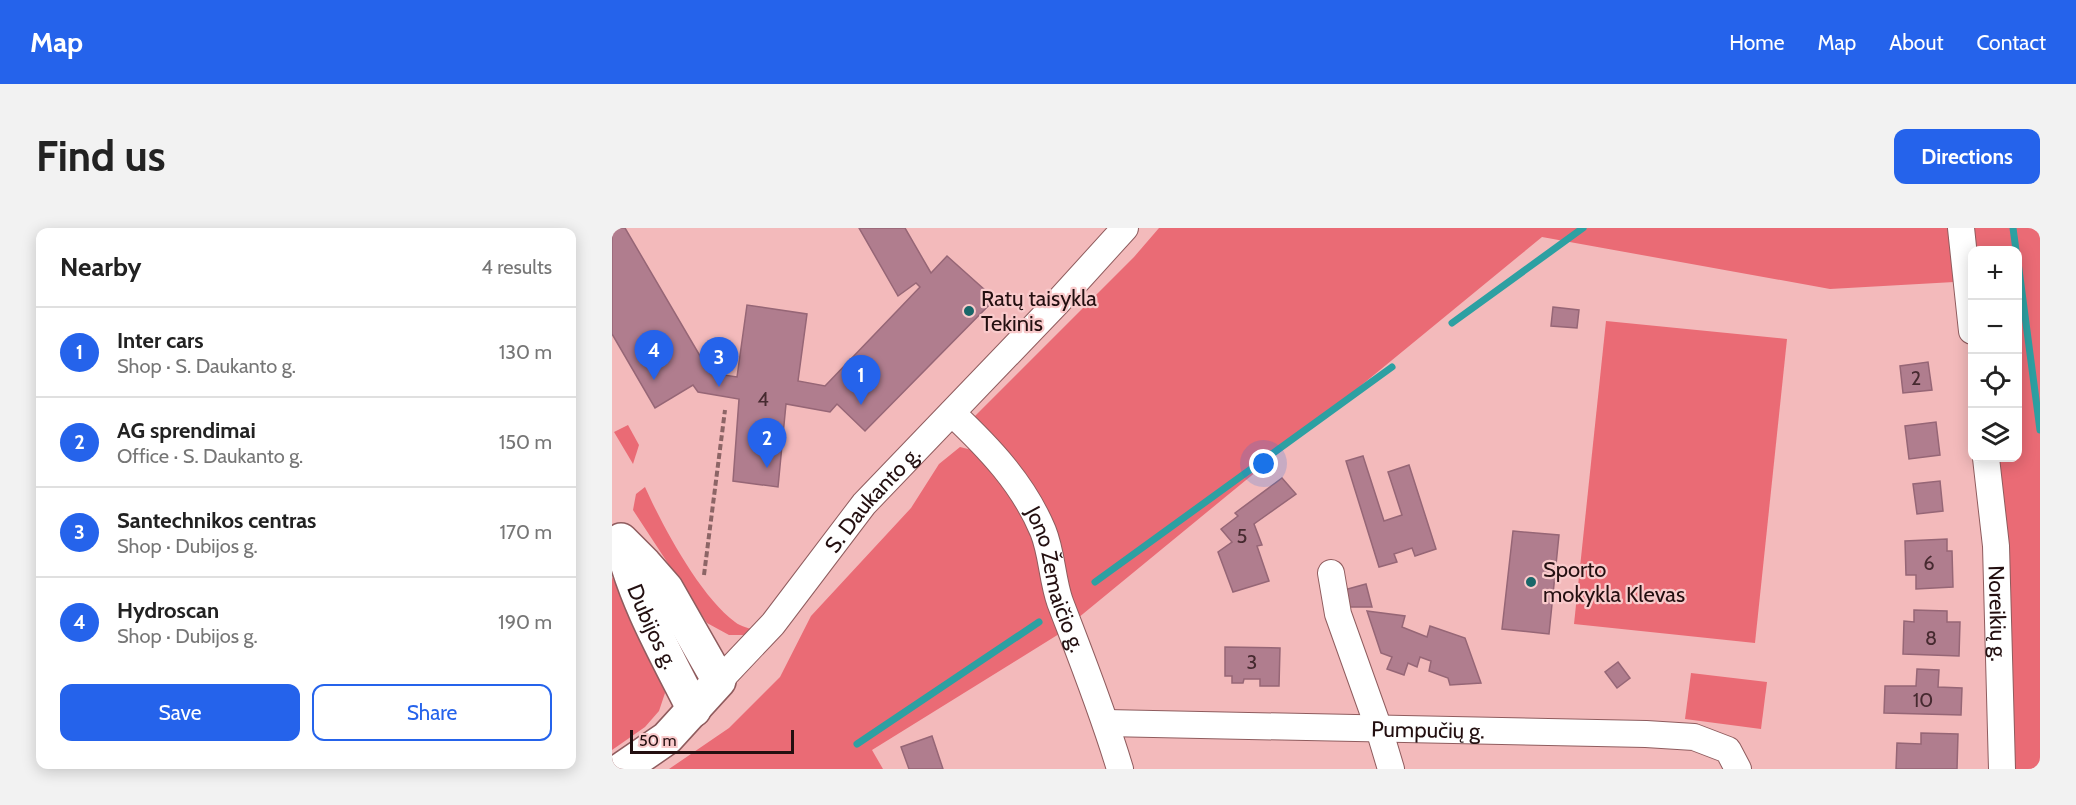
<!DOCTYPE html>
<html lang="en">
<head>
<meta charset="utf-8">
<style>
	:root { --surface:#fff; --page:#f2f2f2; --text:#222; --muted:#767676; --line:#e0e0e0; --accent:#2563eb }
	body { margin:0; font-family:Cabin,sans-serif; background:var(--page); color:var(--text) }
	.controls { position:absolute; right:18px; top:18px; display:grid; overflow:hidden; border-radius:12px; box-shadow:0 3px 15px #0003 }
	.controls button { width:54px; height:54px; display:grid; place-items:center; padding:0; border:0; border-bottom:2px solid var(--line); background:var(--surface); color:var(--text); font:30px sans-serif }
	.scale { position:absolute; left:18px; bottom:15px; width:164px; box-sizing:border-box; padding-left:6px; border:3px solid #230f10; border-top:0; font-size:16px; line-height:21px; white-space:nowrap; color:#230f10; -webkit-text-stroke:4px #f9cacb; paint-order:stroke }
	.you { position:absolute; left:652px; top:236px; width:21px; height:21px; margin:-15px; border:4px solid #fff; border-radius:50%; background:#1a73e8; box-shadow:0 0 0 9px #1a73e833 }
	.badge { display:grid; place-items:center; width:39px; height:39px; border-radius:50%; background:var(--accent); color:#fff; font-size:20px; font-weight:700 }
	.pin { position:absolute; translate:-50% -50px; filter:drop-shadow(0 2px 3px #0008) }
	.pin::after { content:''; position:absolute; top:32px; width:21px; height:18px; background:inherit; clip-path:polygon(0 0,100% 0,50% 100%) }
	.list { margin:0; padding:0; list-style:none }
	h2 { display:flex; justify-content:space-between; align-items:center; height:78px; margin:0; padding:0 24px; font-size:26px }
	h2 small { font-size:20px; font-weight:400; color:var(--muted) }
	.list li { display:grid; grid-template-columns:39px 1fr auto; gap:18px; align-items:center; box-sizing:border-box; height:90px; padding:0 24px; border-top:2px solid var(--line) }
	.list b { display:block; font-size:22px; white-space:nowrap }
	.list p { margin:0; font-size:20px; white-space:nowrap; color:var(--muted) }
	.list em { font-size:20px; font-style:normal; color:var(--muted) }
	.actions { display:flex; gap:12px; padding:18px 24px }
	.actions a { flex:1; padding:14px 0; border:2px solid var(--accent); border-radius:12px; text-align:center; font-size:21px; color:var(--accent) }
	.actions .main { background:var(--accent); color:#fff }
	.icon { flex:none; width:33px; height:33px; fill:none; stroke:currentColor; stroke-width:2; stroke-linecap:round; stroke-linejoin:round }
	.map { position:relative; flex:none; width:1428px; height:541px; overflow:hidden; border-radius:12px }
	header { display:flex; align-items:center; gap:36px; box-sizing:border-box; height:84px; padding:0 30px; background:var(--accent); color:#fff }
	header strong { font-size:28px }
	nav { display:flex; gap:33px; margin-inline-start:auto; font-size:21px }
	.intro { display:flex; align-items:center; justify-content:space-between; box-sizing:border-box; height:144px; padding:0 36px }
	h1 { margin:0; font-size:42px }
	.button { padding:15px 27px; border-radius:12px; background:var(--accent); color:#fff; font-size:21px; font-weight:700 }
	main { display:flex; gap:36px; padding:0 36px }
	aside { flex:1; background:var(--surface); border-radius:12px; box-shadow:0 3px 15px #0003 }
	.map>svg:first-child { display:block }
	.green { fill:#ea6b75 }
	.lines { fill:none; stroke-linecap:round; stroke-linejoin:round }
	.stream { stroke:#2da0a2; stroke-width:7 }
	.building { fill:#b07d8e; stroke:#966676; stroke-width:1.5 }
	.minor-casing { stroke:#8f5c5e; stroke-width:28 }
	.secondary-casing { stroke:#8f5c5e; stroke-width:36 }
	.path { stroke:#8c6566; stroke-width:4; stroke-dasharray:6 3; stroke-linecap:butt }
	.minor { stroke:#fff; stroke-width:26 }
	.secondary { stroke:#fff; stroke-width:33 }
	.poi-dot { fill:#196769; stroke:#f9cacb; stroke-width:2 }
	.labels { text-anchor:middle; stroke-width:4.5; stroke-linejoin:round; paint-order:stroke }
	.number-label { font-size:20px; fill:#462a30 }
	.poi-label { font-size:22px; fill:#230f10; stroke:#f9cacb; text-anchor:start }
	.street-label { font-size:22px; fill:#230f10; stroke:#f9cacb }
</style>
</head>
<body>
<header>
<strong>Map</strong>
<nav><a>Home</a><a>Map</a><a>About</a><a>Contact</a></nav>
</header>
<div class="intro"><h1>Find us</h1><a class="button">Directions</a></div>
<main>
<aside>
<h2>Nearby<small>4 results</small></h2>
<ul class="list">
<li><span class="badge">1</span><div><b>Inter cars</b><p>Shop · S. Daukanto g.</p></div><em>130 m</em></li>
<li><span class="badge">2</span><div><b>AG sprendimai</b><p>Office · S. Daukanto g.</p></div><em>150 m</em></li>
<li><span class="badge">3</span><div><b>Santechnikos centras</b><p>Shop · Dubijos g.</p></div><em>170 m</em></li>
<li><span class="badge">4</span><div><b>Hydroscan</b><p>Shop · Dubijos g.</p></div><em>190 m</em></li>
</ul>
<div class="actions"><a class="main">Save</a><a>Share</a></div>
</aside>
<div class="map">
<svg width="1428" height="541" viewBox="0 0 1428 541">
	<rect width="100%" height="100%" fill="#f3babb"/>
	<g class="green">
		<path d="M547 0H1428V541H1401L1382 230H1406V22H1360V53L1218 61 930 9 466 390 360 191 522 29Z"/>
		<path d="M994 93 1175 111 1143 415 962 396Z"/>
		<path d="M16 197 27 217 21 236 2 204Z"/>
		<path d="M348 219 364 223 395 257 426 321 447 406 260 522 271 541H57L117 500 168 449 199 388 299 280 327 236Z"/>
		<path d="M33 259C51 299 88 368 123 394 129 399 138 400 145 403L133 407H117L95 395 21 282 24 266Z"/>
		<path d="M0 349 50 439 53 465 47 483 33 499 0 522Z"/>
		<path d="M1079 445 1155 454 1149 501 1073 491Z"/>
	</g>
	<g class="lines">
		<g class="stream">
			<path d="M1401 0 1404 22"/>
			<path d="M1406 34 1428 202"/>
			<path d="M840 95 971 0"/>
			<path d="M483 354 780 139"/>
			<path d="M245 516 427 394"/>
		</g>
	</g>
	<g class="building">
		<path d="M0 0H13L98 145 125 149 135 77 195 86 186 153 213 158 308 59 304 55 286 68 247 0H293L319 45 335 28 383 71 253 203 225 176 218 184 174 176 166 259 121 253 127 171 86 164 81 157 43 180 0 106Z"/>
		<path d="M941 79 967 82 965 100 939 98Z"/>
		<path d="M1316 134 1320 162 1291 165 1288 138Z"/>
		<path d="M1324 194 1328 227 1297 231 1293 198Z"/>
		<path d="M751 228 772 293 790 287 776 244 797 237 824 321 803 328 800 320 782 326 785 334 767 339 734 233Z"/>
		<path d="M670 250 684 266 642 296 650 317 645 318 657 353 621 364 606 324 620 314 609 301 626 288 623 285Z"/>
		<path d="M1328 253 1331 283 1305 286 1301 256Z"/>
		<path d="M901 303 947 307 937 406 890 401Z"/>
		<path d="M1335 311V323H1340L1341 359 1304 361V347H1294L1293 313Z"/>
		<path d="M754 356 760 379H737L732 362Z"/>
		<path d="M1302 382 1335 383V394H1348L1347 428 1291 426 1292 393 1302 394Z"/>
		<path d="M755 383 793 388 790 399 815 409 818 398 853 410 869 455 838 457 836 450 817 443 819 433 808 429 805 439 796 435 792 447 775 441 780 429 769 425Z"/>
		<path d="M613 419 668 420 667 458H648V451H632L631 455H620V448H613Z"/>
		<path d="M1006 434 1018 450 1005 460 993 444Z"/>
		<path d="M1305 441 1327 442 1326 459 1350 460 1349 487 1272 485 1273 458H1304Z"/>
		<path d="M1309 505 1346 506 1345 541H1284L1285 515 1309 516Z"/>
		<path d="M320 508 331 541H297L289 519Z"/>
	</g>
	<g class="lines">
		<defs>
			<g id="minor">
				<path d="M1349 0 1360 103"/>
				<path id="s1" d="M340 185C376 219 411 255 431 303 440 325 440 351 448 374 469 429 491 484 508 541"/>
				<path id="s2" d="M1374 230 1384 318 1390 541"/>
				<path d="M719 345 726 386 767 501 779 541"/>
				<path id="s3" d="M107 453 161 396 252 276 444 76 513 0"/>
				<path id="s4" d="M494 495 1034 506 1082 509 1116 522 1126 541"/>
			</g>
			<g id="secondary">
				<path d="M9 312 33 336 54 360 107 453 55 510 10 541"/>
				<path id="s5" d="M10 317C24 375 55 428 82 482"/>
			</g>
		</defs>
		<use href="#minor" class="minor-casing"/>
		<use href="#secondary" class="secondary-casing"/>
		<path class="path" d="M92 347 113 182"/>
		<use href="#minor" class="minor"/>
		<use href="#secondary" class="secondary"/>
	</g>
	<g class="poi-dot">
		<circle cx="357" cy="83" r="6"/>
		<circle cx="919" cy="354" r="6"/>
	</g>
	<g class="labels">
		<g class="number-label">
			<text x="1304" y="157">2</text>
			<text x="151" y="178">4</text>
			<text x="630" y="315">5</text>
			<text x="1317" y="342">6</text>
			<text x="1319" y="417">8</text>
			<text x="640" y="441">3</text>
			<text x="1311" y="479">10</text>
		</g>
		<g class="poi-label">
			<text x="369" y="78">Ratų taisykla<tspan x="369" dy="25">Tekinis</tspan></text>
			<text x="931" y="349">Sporto<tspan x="931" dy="25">mokykla Klevas</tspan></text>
		</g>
		<g class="street-label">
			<text dy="8" stroke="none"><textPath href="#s3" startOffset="238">S. Daukanto g.</textPath></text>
			<text dy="8" stroke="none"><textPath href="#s1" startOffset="200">Jono Žemaičio g.</textPath></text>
			<text dy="8" stroke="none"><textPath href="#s2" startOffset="156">Noreikių g.</textPath></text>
			<text dy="8" stroke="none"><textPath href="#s5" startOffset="87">Dubijos g.</textPath></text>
			<text dy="8" stroke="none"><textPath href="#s4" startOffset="322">Pumpučių g.</textPath></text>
		</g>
	</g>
</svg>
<div class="controls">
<button>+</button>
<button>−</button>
<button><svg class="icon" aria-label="locate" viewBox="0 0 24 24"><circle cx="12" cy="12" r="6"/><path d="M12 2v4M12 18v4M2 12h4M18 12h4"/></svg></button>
<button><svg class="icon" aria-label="layers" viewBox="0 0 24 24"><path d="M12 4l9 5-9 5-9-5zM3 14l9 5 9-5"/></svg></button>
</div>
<div class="scale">50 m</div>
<div class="you"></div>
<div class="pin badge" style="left:249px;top:177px">1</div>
<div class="pin badge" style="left:155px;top:240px">2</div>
<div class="pin badge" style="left:107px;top:159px">3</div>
<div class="pin badge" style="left:42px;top:152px">4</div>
</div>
</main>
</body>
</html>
